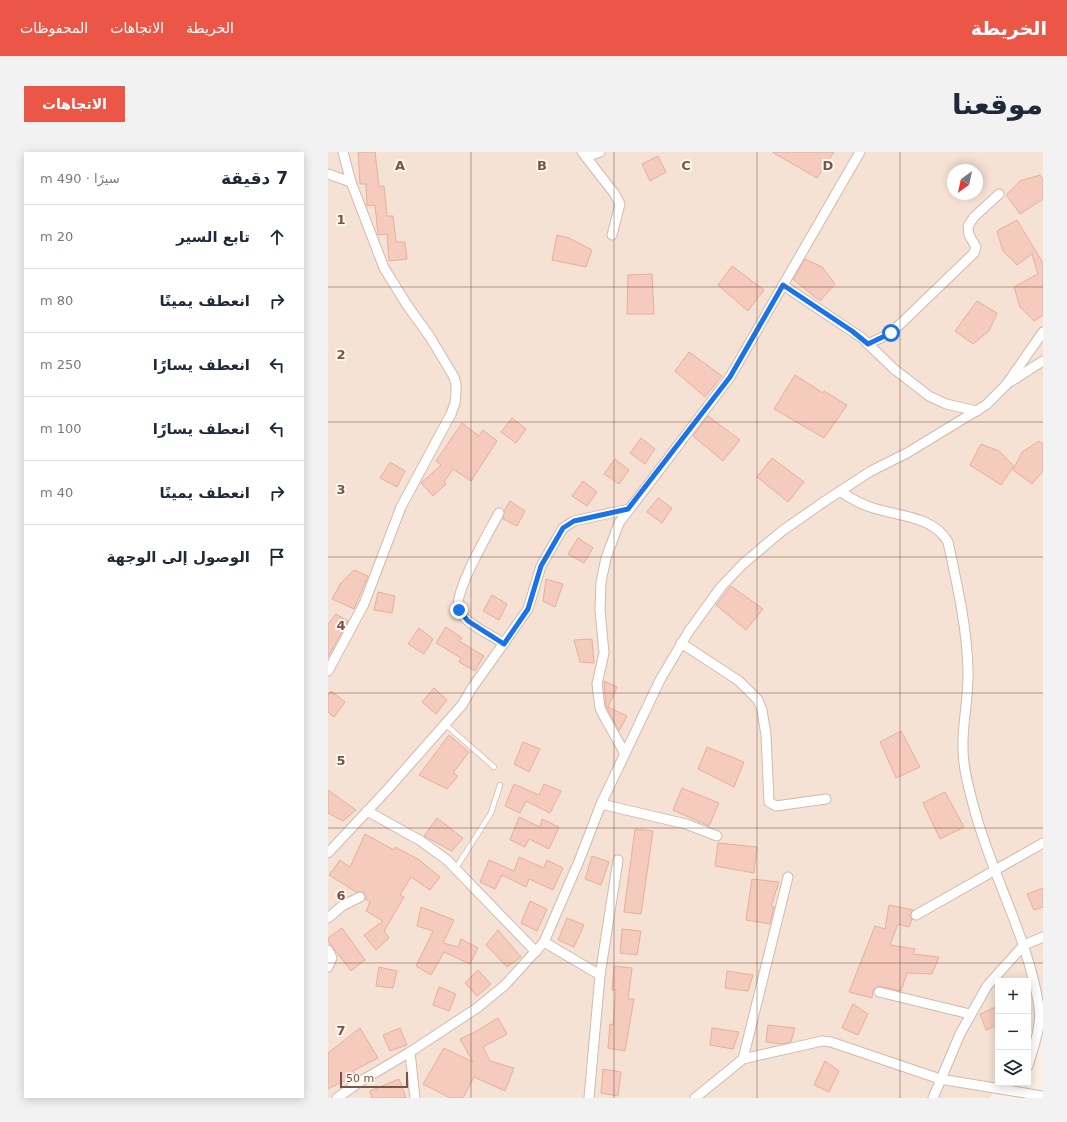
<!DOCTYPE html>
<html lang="ar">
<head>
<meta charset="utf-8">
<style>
	:root { --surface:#fff; --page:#f2f2f3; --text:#1f2937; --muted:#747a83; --line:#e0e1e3; --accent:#eb5647 }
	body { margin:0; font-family:"DejaVu Sans","Noto Sans Arabic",sans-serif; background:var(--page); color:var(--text); direction:rtl }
	.controls { position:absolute; right:12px; bottom:12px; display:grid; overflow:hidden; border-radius:0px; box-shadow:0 2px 10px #0003 }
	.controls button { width:36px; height:36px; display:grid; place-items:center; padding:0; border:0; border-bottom:1px solid var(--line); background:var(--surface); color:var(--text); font:20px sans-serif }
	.compass { position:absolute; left:619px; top:12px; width:36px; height:36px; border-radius:50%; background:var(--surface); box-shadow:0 2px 10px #0003; rotate:213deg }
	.scale { position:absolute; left:12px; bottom:10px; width:68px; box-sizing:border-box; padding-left:4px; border:2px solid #785449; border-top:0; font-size:11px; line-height:14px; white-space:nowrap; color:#785449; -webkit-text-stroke:3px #fff6ee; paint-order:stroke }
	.stop { position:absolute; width:12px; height:12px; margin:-9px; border:3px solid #1a73e8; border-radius:50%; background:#fff }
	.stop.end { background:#1a73e8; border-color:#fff; box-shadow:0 1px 4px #0008 }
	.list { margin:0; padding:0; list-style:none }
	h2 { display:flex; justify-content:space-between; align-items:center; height:52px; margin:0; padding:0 16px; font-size:17px }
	h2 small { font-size:13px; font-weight:400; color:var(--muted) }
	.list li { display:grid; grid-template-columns:26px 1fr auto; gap:12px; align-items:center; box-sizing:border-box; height:64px; padding:0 16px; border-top:1px solid var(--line) }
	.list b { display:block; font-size:15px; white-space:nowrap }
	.list em { font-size:13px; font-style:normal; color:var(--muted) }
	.icon { flex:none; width:22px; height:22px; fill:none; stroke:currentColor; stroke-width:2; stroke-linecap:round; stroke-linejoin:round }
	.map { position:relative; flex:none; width:715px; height:946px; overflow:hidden; direction:ltr; border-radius:0px }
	header { display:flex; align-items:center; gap:24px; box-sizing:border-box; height:56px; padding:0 20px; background:var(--accent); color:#fff }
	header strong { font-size:19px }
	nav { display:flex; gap:22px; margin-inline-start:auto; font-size:14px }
	.intro { display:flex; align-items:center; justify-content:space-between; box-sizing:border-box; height:96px; padding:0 24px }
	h1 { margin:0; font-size:28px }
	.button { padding:10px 18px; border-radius:0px; background:var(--accent); color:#fff; font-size:14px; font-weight:700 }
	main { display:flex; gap:24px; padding:0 24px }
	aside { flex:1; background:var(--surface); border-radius:0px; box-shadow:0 2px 10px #0003 }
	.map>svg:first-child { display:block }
	.residential { fill:#f5e2d4; fill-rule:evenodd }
	.building { fill:#f4cbbd; stroke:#e7af9c }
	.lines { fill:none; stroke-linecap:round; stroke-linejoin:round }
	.service-casing { stroke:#d2baae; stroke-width:6 }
	.minor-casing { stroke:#d2baae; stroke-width:11 }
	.service { stroke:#fff; stroke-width:4.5 }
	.minor { stroke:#fff; stroke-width:9 }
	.route { stroke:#1a73e8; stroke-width:5 }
	.grid { fill:none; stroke:#785449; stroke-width:1; stroke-opacity:0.55 }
	.grid-label { font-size:13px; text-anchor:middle; font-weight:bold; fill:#785449; stroke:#fff6ee; stroke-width:4; stroke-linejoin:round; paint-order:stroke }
</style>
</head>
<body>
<header>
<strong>الخريطة</strong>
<nav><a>الخريطة</a><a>الاتجاهات</a><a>المحفوظات</a></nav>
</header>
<div class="intro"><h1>موقعنا</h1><a class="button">الاتجاهات</a></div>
<main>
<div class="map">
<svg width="715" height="946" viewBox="0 0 715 946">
	<rect width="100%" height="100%" fill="#fdf1e6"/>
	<path class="residential" d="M0 0H715V859L700 884V829H670L671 931 662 946H0ZM625 18H649V42H625Z"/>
	<g class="building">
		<path d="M30 0H47L51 35 56 34 59 64H65L68 90H77L79 107 61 109 59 82 50 83 47 53 39 54 38 32H32Z"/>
		<path d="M444 0H506L489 26Z"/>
		<path d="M330 4 338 20 322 29 314 12Z"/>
		<path d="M712 23 715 28V47L692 62 678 43 692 29Z"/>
		<path d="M689 68 715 111V163L706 169 692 155 686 135 710 122 704 102 689 113 675 99 669 79Z"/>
		<path d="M229 83 241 86 264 98 258 115 224 108Z"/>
		<path d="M477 107 494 115 507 132 492 149 465 127Z"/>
		<path d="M404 114 436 138 420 159 390 133Z"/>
		<path d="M324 122 326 162H299L300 123Z"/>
		<path d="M649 149 669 161 661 179 645 192 627 179Z"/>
		<path d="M361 200 394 224 377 245 347 219Z"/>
		<path d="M467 223 495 241 496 239 519 253 496 286 446 257Z"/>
		<path d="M380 264 412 288 395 309 365 284Z"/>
		<path d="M184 266 198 277 188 291 173 280Z"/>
		<path d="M134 271 151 284 155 278 169 289 143 329 125 317 116 330 118 332 105 344 93 331 113 313 108 309Z"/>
		<path d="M313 286 327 297 317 312 302 301Z"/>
		<path d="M711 289 715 292V319L704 332 685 318 694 300Z"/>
		<path d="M653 292 671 299 686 314 673 333 642 313Z"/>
		<path d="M444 306 476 330 460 350 429 325Z"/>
		<path d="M287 307 301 318 291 332 276 322Z"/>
		<path d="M62 310 77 319 69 335 52 326Z"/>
		<path d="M255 329 269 340 259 354 244 344Z"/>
		<path d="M330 346 344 356 334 371 319 360Z"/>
		<path d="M182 349 197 359 189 374 175 367 176 359Z"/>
		<path d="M250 386 265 396 256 411 240 402Z"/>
		<path d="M26 418 40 424 26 457 4 447 13 431Z"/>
		<path d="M218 427 235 432 227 455 215 449Z"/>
		<path d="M403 434 435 457 418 478 388 453Z"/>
		<path d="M50 440 67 444 64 461 46 458Z"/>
		<path d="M164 443 179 452 171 468 155 459Z"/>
		<path d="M8 462 20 469 0 505V472Z"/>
		<path d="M118 475 134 486 131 489 156 504 147 519 131 510 133 506 108 491Z"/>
		<path d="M91 476 105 487 96 502 80 492Z"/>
		<path d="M264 487 266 511 252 510 246 488Z"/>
		<path d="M276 529 289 535 280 555 299 564 291 579 278 554Z"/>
		<path d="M106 536 119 548 108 562 94 550Z"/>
		<path d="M3 539 17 550 6 565 0 560V543Z"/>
		<path d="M573 579 592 615 568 626 552 590Z"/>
		<path d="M121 583 141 600 125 621 130 624 119 637 91 623Z"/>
		<path d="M195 590 212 597 201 620 186 612Z"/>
		<path d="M379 595 416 610 406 635 370 617Z"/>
		<path d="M186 632 211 643 216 632 233 639 222 661 198 649 192 661 177 654Z"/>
		<path d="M354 636 391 651 381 674 345 658Z"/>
		<path d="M0 638 28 658 15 669 0 661Z"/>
		<path d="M617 640 636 675 612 687 595 651Z"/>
		<path d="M191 665 212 675 214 667 231 675 221 697 201 687 197 695 182 688Z"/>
		<path d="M109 666 135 686 124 699 96 684Z"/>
		<path d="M307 677 325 679 313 762 296 760Z"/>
		<path d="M37 682 66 698 67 695 90 707 112 725 102 738 83 725 72 743 76 745 56 779 61 786 48 798 36 783 55 769 38 759 42 750 38 747 36 740H28L1 723 12 708 22 715Z"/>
		<path d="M390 691 429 695 426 721 387 714Z"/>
		<path d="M264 704 281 710 273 733 257 727Z"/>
		<path d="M191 705 216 716 219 708 235 716 225 738 201 727 198 735 174 723 167 737 152 730 161 708 186 719Z"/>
		<path d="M424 727 451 730 443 754 446 755 442 772 418 768Z"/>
		<path d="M715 736V755L706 758 699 742Z"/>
		<path d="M202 749 219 757 209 779 193 771Z"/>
		<path d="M561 753 585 758 582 763 584 767 581 775 570 772 562 793 587 797 585 802 611 805 604 822 579 821 573 839 550 834 545 838 544 846 521 840 547 774 557 777Z"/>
		<path d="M93 755 126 768 115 791 130 795 133 787 150 796 142 812 116 800 103 823 88 814 105 779 89 774Z"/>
		<path d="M239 766 256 773 246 795 230 788Z"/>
		<path d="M14 776 37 808 23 819 0 789V786Z"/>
		<path d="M294 777 313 779 309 803 292 801Z"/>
		<path d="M170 778 193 805 179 815 158 793Z"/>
		<path d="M286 814 304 816 300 847H306L297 899 280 896 282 872 285 873 288 838H284Z"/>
		<path d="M51 815 69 819 65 836 48 834Z"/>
		<path d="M150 818 163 832 149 844 137 831Z"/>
		<path d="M399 819 425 823 420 839 397 836Z"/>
		<path d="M111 835 128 842 121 859 105 853Z"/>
		<path d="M525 852 540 862 530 883 514 876Z"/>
		<path d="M670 854V873L658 878 652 862Z"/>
		<path d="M170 866 179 882 155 895 162 909 186 916 177 939 146 925 135 946H122L95 932 116 896 145 910 132 887 147 880Z"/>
		<path d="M440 873 467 876 463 890 454 892 438 890Z"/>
		<path d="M32 876 50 906 25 919 28 923 0 937V901Z"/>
		<path d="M72 876 79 893 62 899 55 883Z"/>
		<path d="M384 876 411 880 405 897 382 893Z"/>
		<path d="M497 909 511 919 501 940 486 933Z"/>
		<path d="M275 917 293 920 290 944 273 941Z"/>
		<path d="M71 927 78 946H44L42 939Z"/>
	</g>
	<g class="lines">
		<defs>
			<g id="service">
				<path d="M118 573 166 615"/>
				<path d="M128 716 163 661 172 633"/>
			</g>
			<g id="minor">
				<path d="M254 0 286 41 292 52 284 83"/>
				<path d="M258 5 272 0"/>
				<path d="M0 22 23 30"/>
				<path d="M455 133 534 186 566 217 601 244 618 252 649 259"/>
				<path d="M540 192 563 181 646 101 648 95 641 83 640 74 646 65 671 42"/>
				<path d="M682 230 715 209"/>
				<path d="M512 339C522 346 532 352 545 356 570 364 605 364 620 390 629 432 639 475 640 518 641 545 634 571 635 597 635 616 641 637 646 656 664 724 700 785 711 855 714 873 705 897 700 914"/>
				<path d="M171 361C162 378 123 444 131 459 138 472 164 483 176 492"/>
				<path d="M353 491 411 529 430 548 434 558 438 583 441 650 448 654 498 647"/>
				<path d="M0 519 36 452 73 355 123 262 127 251 128 240V232L126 225 102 185 79 153 56 116 23 30 15 0"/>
				<path d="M296 600 276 564 272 556 269 532 276 501 272 458 273 430 278 406 291 371 402 225 532 0"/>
				<path d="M273 652 358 672 389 684"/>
				<path d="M39 659 93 689 119 708 208 800"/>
				<path d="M0 701 59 638 134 553 144 536 200 457 213 414 235 376 246 369 301 357"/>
				<path d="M588 763 715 691"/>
				<path d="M0 766 14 754 32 745"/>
				<path d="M216 790 272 823"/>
				<path d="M0 798 4 806 0 815"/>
				<path d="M551 840 642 862"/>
				<path d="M82 900 87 946"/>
				<path d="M415 907 460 725"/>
				<path d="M9 946 33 929 82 900 149 856 177 833 216 790 251 709 273 652 332 528 361 479 393 435 415 412 454 379 500 347 543 319 579 301 658 253 678 233 715 180"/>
				<path d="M261 946 272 823 290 708"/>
				<path d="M367 946 415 907 494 889 503 890 612 927 715 944"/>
				<path d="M605 946 632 882 659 834 696 793 715 785"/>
			</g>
		</defs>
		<use href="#service" class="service-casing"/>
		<use href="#minor" class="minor-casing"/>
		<use href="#service" class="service"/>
		<use href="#minor" class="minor"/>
	</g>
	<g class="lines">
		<path class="route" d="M131 458 140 469 176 492 200 457 213 414 235 376 246 369 300 357 402 225 455 133 524 179 540 192 563 181"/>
	</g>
	<path class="grid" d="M143 0V946M286 0V946M429 0V946M572 0V946M0 135H715M0 270H715M0 405H715M0 541H715M0 676H715M0 811H715"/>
	<g class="grid-label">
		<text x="72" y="18">A</text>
		<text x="214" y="18">B</text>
		<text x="358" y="18">C</text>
		<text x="500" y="18">D</text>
		<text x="13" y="72">1</text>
		<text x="13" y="207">2</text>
		<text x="13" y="342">3</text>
		<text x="13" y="478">4</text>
		<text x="13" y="613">5</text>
		<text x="13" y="748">6</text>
		<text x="13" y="883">7</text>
	</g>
</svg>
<div class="controls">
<button>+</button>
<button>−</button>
<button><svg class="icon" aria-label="layers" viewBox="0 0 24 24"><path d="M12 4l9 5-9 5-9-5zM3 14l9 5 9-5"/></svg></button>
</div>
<svg class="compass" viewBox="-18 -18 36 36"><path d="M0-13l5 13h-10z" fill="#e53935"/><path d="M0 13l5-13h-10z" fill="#747a83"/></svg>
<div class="scale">50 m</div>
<div class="stop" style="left:563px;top:181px"></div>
<div class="stop end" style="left:131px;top:458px"></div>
</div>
<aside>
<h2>7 دقيقة<small>سيرًا · 490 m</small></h2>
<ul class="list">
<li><svg class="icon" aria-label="ahead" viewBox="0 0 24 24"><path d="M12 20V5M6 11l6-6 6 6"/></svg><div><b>تابع السير</b></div><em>20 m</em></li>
<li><svg class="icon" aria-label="right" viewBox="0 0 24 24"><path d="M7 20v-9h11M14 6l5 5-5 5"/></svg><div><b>انعطف يمينًا</b></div><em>80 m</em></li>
<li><svg class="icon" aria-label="left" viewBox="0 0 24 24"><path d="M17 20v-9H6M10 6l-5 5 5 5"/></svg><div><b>انعطف يسارًا</b></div><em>250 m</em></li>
<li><svg class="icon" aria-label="left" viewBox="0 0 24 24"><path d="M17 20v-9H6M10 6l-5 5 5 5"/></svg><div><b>انعطف يسارًا</b></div><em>100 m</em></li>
<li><svg class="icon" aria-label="right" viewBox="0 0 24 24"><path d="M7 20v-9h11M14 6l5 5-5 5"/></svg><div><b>انعطف يمينًا</b></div><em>40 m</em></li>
<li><svg class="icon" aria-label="arrive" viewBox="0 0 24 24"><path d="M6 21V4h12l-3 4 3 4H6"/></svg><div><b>الوصول إلى الوجهة</b></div></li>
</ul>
</aside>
</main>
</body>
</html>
